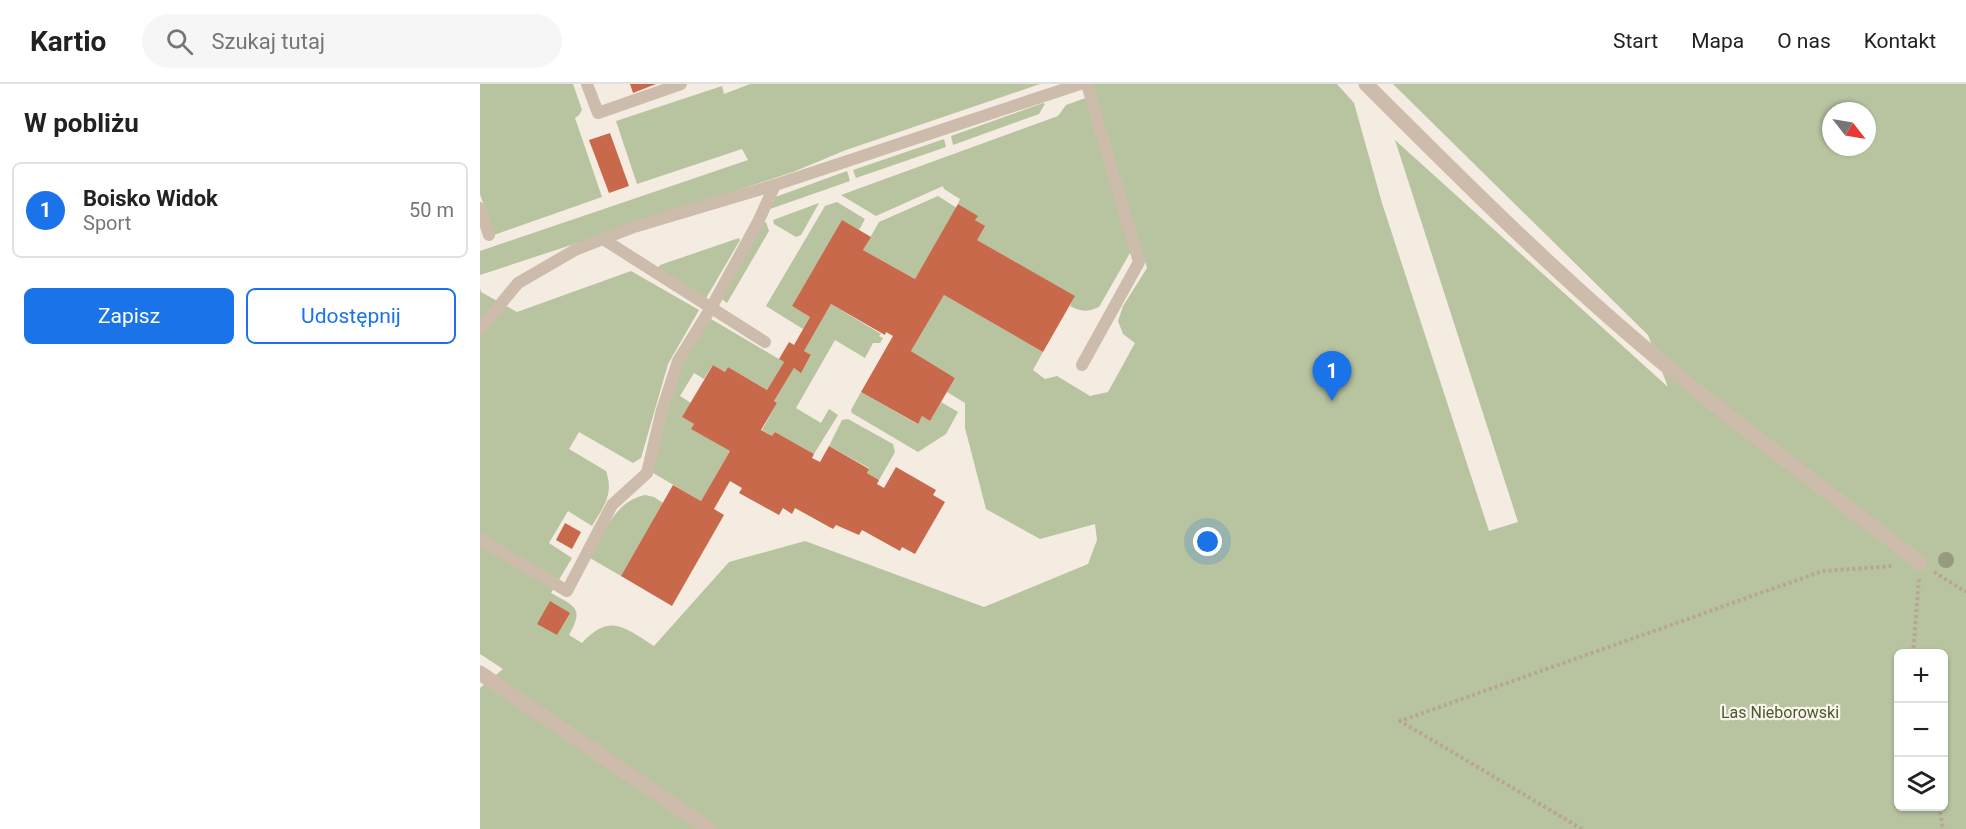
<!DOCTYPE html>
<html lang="pl">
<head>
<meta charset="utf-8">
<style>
	:root { --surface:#fff; --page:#f6f6f6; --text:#222; --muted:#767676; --line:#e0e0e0; --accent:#1a73e8 }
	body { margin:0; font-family:Roboto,sans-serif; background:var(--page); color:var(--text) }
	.controls { position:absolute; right:18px; bottom:18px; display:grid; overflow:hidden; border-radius:9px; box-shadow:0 2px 4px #0004 }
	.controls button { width:54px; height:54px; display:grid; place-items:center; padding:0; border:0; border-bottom:2px solid var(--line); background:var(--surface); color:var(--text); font:30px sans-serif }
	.compass { position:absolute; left:1342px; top:18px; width:54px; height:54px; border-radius:50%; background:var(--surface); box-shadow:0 2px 4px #0004; rotate:121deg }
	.you { position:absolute; left:728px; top:458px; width:21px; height:21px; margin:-15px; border:4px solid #fff; border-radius:50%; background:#1a73e8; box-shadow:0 0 0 9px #1a73e833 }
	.badge { display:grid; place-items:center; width:39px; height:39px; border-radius:50%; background:var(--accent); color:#fff; font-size:20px; font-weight:700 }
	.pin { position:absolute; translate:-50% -50px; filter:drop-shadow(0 2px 3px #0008) }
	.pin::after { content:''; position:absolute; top:32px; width:21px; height:18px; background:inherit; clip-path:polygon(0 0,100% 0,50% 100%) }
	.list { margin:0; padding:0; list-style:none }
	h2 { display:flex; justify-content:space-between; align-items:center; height:78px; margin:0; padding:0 24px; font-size:26px }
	h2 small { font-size:20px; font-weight:400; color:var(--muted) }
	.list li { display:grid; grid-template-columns:39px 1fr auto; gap:18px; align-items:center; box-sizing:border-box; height:96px; margin:0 12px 12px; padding:0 12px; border:2px solid var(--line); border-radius:9px }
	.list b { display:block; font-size:22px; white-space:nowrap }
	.list p { margin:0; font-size:20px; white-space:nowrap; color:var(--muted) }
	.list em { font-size:20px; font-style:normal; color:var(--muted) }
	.actions { display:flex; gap:12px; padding:18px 24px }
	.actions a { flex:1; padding:14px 0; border:2px solid var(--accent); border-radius:9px; text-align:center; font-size:21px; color:var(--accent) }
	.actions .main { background:var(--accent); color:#fff }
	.icon { flex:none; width:33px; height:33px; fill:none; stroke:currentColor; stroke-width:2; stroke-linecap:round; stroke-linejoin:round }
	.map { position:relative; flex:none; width:1486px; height:745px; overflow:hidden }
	header { display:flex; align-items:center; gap:36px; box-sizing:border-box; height:84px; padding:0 30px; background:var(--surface); border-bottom:2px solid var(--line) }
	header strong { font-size:28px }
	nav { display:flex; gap:33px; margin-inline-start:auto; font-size:21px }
	.search { width:420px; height:54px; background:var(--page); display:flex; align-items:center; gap:15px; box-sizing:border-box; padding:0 21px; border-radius:33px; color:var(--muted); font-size:22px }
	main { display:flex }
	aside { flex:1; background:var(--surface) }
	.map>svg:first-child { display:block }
	.green { fill:#b8c4a0; fill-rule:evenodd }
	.building { fill:#c8694b }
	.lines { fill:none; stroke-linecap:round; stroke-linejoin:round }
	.path { stroke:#b9a596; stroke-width:4; stroke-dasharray:3 3; stroke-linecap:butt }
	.service { stroke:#cdbbac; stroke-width:12 }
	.minor { stroke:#cdbbac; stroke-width:15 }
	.tree { fill:#969b7f }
	.labels { text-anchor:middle; stroke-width:4.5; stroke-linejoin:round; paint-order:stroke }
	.park-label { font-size:16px; fill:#4a5a2e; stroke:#fbf5ee }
</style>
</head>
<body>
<header>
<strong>Kartio</strong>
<div class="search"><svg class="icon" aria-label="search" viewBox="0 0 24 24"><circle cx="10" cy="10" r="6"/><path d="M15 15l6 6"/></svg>Szukaj tutaj</div>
<nav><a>Start</a><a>Mapa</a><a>O nas</a><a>Kontakt</a></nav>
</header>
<main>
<aside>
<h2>W pobliżu<small></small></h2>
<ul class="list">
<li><span class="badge">1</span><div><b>Boisko Widok</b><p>Sport</p></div><em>50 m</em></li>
</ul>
<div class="actions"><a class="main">Zapisz</a><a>Udostępnij</a></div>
</aside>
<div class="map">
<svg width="1486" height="745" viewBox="0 0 1486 745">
	<rect width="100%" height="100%" fill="#f4ebe1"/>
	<g class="green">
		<path d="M0 0H93L102 26 99 31 95 34 122 113 14 151 0 110Z"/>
		<path d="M270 0H560L366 66 313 88 0 191V167L268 76 262 65 157 100 136 37 242 2 244 10Z"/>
		<path d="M611 0H857L874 19 902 119 1009 447 1038 438 915 56 1188 303 1168 251 913 0H1486V745H0V604L23 585 0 570V204L1 208 37 228 151 187 219 226 188 280 161 374 153 379 99 348 89 365 126 387C134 410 124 422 112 442L88 427 69 459 92 474 71 509C96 523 104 524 89 551L102 559C130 528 145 544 174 562L249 478 325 457 504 523 608 480 617 456 615 440 560 455 506 425 485 344V319L467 308 475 294 431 267 464 211 563 268 553 286 565 295 577 292 610 312 628 308 655 259 643 250 638 237 643 222 667 184 658 155 619 223C608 228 601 228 590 222L594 212 497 156 495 136 497 132 478 120 480 115 464 105 463 102 396 132 361 111 578 32 586 21 614 11ZM1351 27H1387V63H1351ZM1418 570H1464V722H1418Z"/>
		<path d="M563 19 565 20 559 30 473 61 471 52Z"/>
		<path d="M464 55 466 63 376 94 373 86Z"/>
		<path d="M367 87 370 97 290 125 287 116Z"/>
		<path d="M458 112 477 124 435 195 383 166 399 138Z"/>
		<path d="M357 118 385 135 379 146 362 137 312 222 330 233 323 245 286 222 345 122Z"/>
		<path d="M339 119 321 151 316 153 294 140 293 136Z"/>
		<path d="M286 138 289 147 247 219 240 214 281 140Z"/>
		<path d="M259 154 260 156 225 216 178 184 180 181Z"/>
		<path d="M351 220 401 250 399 252 403 254 400 259H393L385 274 355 256 316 324 341 339 349 325 358 331 334 370 295 348 292 352 282 346 297 319 294 317 314 284 321 288 331 272 324 267Z"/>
		<path d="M231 235 304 278 287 306 248 283 245 288 233 281 224 295 214 289 200 312 211 319 202 333 214 340 212 345 250 367 221 417 168 386 201 281 226 237Z"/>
		<path d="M381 308 437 340 442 332 450 337 461 318 478 328 466 350 438 368 372 329 371 326Z"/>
		<path d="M368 335 413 360 415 368 399 396 387 389 389 384 349 362 362 336Z"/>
		<path d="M165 411 174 413 183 419 141 492 110 474C123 450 135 417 165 411Z"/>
	</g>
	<g class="building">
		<path d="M150 0H176L153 9Z"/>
		<path d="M130 49 149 102 129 109 109 56Z"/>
		<path d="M478 120 498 132 495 136 505 142 497 156 595 212 563 268 464 211 431 267 475 294 450 337 442 332 438 340 381 308 413 252 406 248 405 251 351 220 324 267 331 271 321 289 314 284 294 317 297 319 281 346 292 352 295 348 334 370 332 374 340 378 349 362 389 385 387 389 399 396 397 400 404 404 416 383 456 406 453 411 465 418 435 470 422 463 420 467 382 446 379 451 356 441 353 445 315 424 312 430 303 424 299 431 259 409 262 404 250 397 234 425 244 431 192 522 141 492 193 401 221 417 250 367 211 345 214 340 202 333 233 281 245 288 248 283 287 306 304 278 299 275 309 258 314 261 330 233 312 222 362 136 391 153 383 166 435 195Z"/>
		<path d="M85 439 101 448 92 465 76 456Z"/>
		<path d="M70 517 90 529 77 551 57 540Z"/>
	</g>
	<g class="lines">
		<g class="path">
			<path d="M1454 488 1486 508"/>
			<path d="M1433 570 1439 495"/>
			<path d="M1459 722 1463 745"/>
			<path d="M1102 745 920 637 1343 487 1413 482"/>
		</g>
		<g class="service">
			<path d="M107 0 118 29 201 0"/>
			<path d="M0 124 9 151"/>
			<path d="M123 155 285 258"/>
			<path d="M0 245 38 199 95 166 154 143 295 101 600 0"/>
			<path d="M602 281 659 178 607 0"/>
			<path d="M0 455 87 507 132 421 167 389 182 326 198 277 231 224 278 138 295 101"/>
		</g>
		<g class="minor">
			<path d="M886 0C981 95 1075 189 1178 275 1263 346 1353 411 1440 479"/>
			<path d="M0 589 229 745"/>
		</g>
	</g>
	<circle class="tree" cx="1466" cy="476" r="8"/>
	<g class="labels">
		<g class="park-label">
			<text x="1300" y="634">Las Nieborowski</text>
		</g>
	</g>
</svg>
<div class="controls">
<button>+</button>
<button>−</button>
<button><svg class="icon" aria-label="layers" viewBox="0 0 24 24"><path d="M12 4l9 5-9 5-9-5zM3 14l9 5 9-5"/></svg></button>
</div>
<svg class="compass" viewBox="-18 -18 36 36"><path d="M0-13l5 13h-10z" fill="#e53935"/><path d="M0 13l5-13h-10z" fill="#767676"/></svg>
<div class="you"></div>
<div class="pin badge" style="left:852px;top:317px">1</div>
</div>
</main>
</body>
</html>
